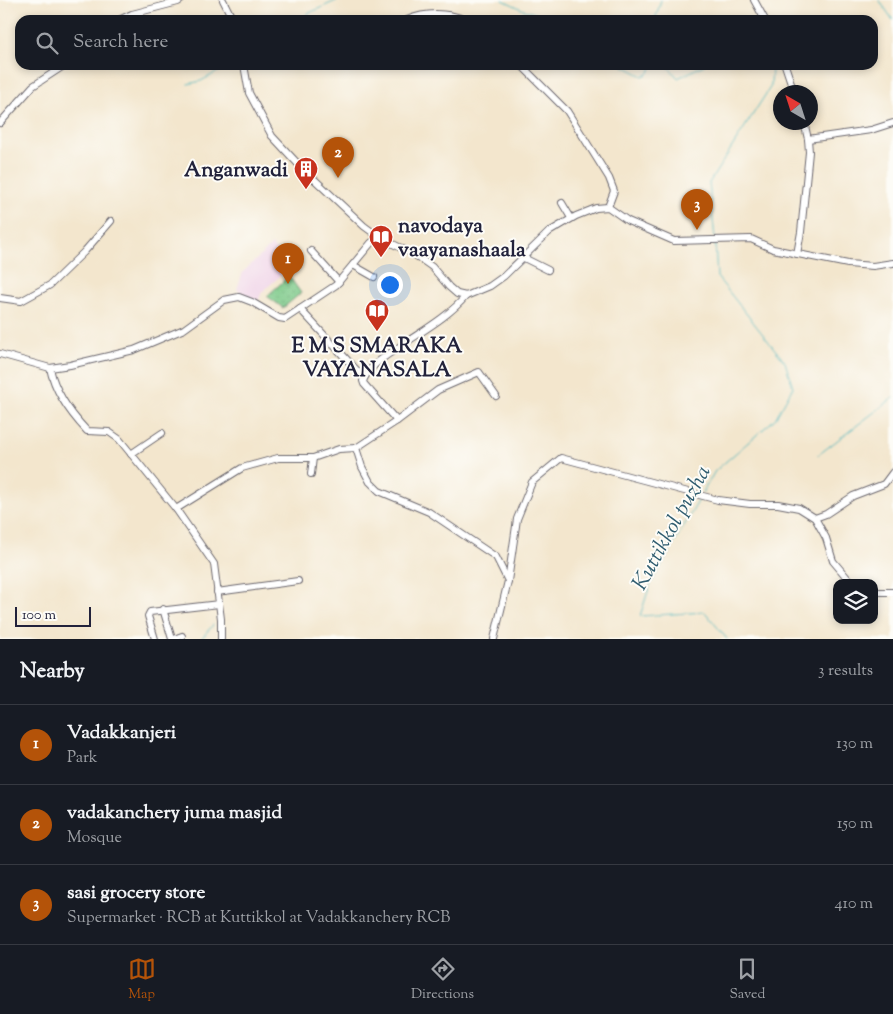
<!DOCTYPE html>
<html lang="en">
<head>
<meta charset="utf-8">
<style>
	:root { --surface:#171b24; --page:#20242c; --text:#f1f3f6; --muted:#9ea1a6; --line:#363941; --accent:#b45309 }
	body { margin:0; font-family:"Sorts Mill Goudy",serif; background:var(--page); color:var(--text) }
	.controls { position:absolute; right:15px; bottom:15px; display:grid; overflow:hidden; border-radius:10px; box-shadow:0 2px 8px #0003 }
	.controls button { width:45px; height:45px; display:grid; place-items:center; padding:0; border:0; border-bottom:1px solid var(--line); background:var(--surface); color:var(--text); font:25px sans-serif }
	.compass { position:absolute; left:773px; top:85px; width:45px; height:45px; border-radius:50%; background:var(--surface); box-shadow:0 2px 8px #0003; rotate:321deg }
	.scale { position:absolute; left:15px; bottom:12px; width:76px; box-sizing:border-box; padding-left:5px; border:2px solid #22223b; border-top:0; font-size:14px; line-height:18px; white-space:nowrap; color:#22223b; -webkit-text-stroke:4px #fdfcf7; paint-order:stroke }
	.you { position:absolute; left:389px; top:284px; width:18px; height:18px; margin:-12px; border:4px solid #fff; border-radius:50%; background:#1a73e8; box-shadow:0 0 0 8px #1a73e833 }
	.badge { display:grid; place-items:center; width:32px; height:32px; border-radius:50%; background:var(--accent); color:#fff; font-size:16px; font-weight:700 }
	.pin { position:absolute; translate:-50% -41px; filter:drop-shadow(0 1px 2px #0008) }
	.pin::after { content:''; position:absolute; top:26px; width:18px; height:15px; background:inherit; clip-path:polygon(0 0,100% 0,50% 100%) }
	.list { margin:0; padding:0; list-style:none }
	h2 { display:flex; justify-content:space-between; align-items:center; height:65px; margin:0; padding:0 20px; font-size:21px }
	h2 small { font-size:16px; font-weight:400; color:var(--muted) }
	.list li { display:grid; grid-template-columns:32px 1fr auto; gap:15px; align-items:center; box-sizing:border-box; height:80px; padding:0 20px; border-top:1px solid var(--line) }
	.list b { display:block; font-size:19px; white-space:nowrap }
	.list p { margin:0; font-size:16px; white-space:nowrap; color:var(--muted) }
	.list em { font-size:16px; font-style:normal; color:var(--muted) }
	.icon { flex:none; width:28px; height:28px; fill:none; stroke:currentColor; stroke-width:2; stroke-linecap:round; stroke-linejoin:round }
	.map { position:relative; flex:none; width:893px; height:639px; overflow:hidden }
	.search { position:absolute; background:var(--surface); box-shadow:0 2px 8px #0003; left:15px; right:15px; top:15px; height:55px; display:flex; align-items:center; gap:12px; box-sizing:border-box; padding:0 18px; border-radius:15px; color:var(--muted); font-size:19px }
	.sheet { height:305px; background:var(--surface) }
	nav { display:flex; justify-content:space-around; align-items:center; box-sizing:border-box; height:70px; border-top:1px solid var(--line); background:var(--surface); font-size:14px; color:var(--muted) }
	nav a { display:grid; justify-items:center; gap:2px }
	nav .on { color:var(--accent) }
	.map>svg:first-child { display:block }
	.built { fill:#efd0e7 }
	.park { fill:url(#park-dots); stroke:#4e7662 }
	.lines { fill:none; stroke-linecap:round; stroke-linejoin:round }
	.stream { stroke:#43b3bc; stroke-width:1 }
	.minor-casing { stroke:#6b676e; stroke-width:8 }
	.minor { stroke:#fff; stroke-width:6 }
	.labels { text-anchor:middle; stroke-width:4; stroke-linejoin:round; paint-order:stroke }
	.poi-label { font-size:21px; font-weight:bold; fill:#22223b; stroke:#fdfcf7; text-anchor:end }
	.water-label { font-size:22px; font-style:italic; fill:#2f5c6f; stroke:#fdfcf7 }
</style>
</head>
<body>
<div class="map">
<svg width="893" height="639" viewBox="0 0 893 639">
	<defs>
		<pattern id="park-dots" width="8" height="8" patternUnits="userSpaceOnUse" patternTransform="scale(1.25)"><rect width="8" height="8" fill="#7bc988"/><path d="M2 2h.1M6 6h.1" fill="none" stroke="#6aac76" stroke-width="1.8" stroke-linecap="round"/></pattern>
	</defs>
	<rect width="100%" height="100%" fill="#fdfcf7"/>
	<filter id="ink" filterUnits="userSpaceOnUse"><feTurbulence type="fractalNoise" baseFrequency=".02" numOctaves="2"/><feDisplacementMap in="SourceGraphic" scale="10" xChannelSelector="R" yChannelSelector="G"/><feConvolveMatrix kernelMatrix="1 2 1 2 8 2 1 2 1" color-interpolation-filters="sRGB"/></filter>
	<filter id="wash" filterUnits="userSpaceOnUse"><feTurbulence type="fractalNoise" baseFrequency=".0096" numOctaves="4" result="noise"/><feDisplacementMap in="SourceGraphic" scale="20" xChannelSelector="R" yChannelSelector="G"/><feGaussianBlur stdDeviation="1.12" result="paint"/><feColorMatrix in="noise" values="0 0 0 0 0 0 0 0 0 0 0 0 0 0 0 0 0 1.4 0 .05"/><feComposite in="paint" operator="in"/></filter>
	<g filter="url(#wash)">
		<rect width="100%" height="100%" fill="#f3e6cd"/>
		<path class="built" d="M272 245 289 268 262 292 258 301 250 298 237 289 243 272Z"/>
		<path class="park" d="M289 276 301 293 283 308 267 296Z"/>
		<g class="lines">
			<g class="stream">
				<path d="M503 0 524 10 556 20"/>
				<path d="M879 0 893 20"/>
				<path d="M302 20 307 14 338 0"/>
				<path d="M655 20 661 0"/>
				<path d="M622 65 643 76 648 74 654 65"/>
				<path d="M667 65 678 78 704 65"/>
				<path d="M188 84 201 81 230 65"/>
				<path d="M715 238 709 183 771 86 772 65"/>
				<path d="M818 455 893 398"/>
				<path d="M703 492 715 471 775 419 793 387 785 362 717 277 715 242"/>
				<path d="M700 498 650 585 640 616 705 612 727 639"/>
				<path d="M201 639 213 625"/>
			</g>
		</g>
	</g>
	<g filter="url(#ink)">
		<g class="lines">
			<defs>
				<g id="minor">
					<path d="M223 0 233 20"/>
					<path d="M754 0 765 20"/>
					<path d="M119 20 132 14 178 2 181 0"/>
					<path d="M407 20C426 12 446 12 466 20"/>
					<path d="M244 65 249 93 272 136 299 165 364 226 379 237"/>
					<path d="M521 65 567 111 609 178 614 191 608 207"/>
					<path d="M785 65 794 92"/>
					<path d="M0 123 33 86 65 65"/>
					<path d="M808 139 871 130 893 123"/>
					<path d="M562 203 571 218"/>
					<path d="M311 251 339 282"/>
					<path d="M797 254 801 232 809 152 808 139 804 122"/>
					<path d="M524 258 548 270"/>
					<path d="M353 265 374 277"/>
					<path d="M466 296C449 316 424 330 402 345 388 355 370 364 363 381L364 384 397 421 356 448 362 467 370 482 379 491 429 512 496 557 508 581 494 639"/>
					<path d="M0 298 21 301 50 285 84 252 111 221"/>
					<path d="M300 309 364 378"/>
					<path d="M0 354 50 368 70 365 134 350 184 329 224 300 239 297 252 302 279 318 285 319 336 285 371 243 379 237 415 255 432 267 449 287 457 294 466 296 490 286 504 276 549 232 576 216 596 208 608 207 628 221 674 241 751 239 773 249 848 264 873 266 893 263"/>
					<path d="M50 368C55 393 70 413 87 431L109 432 119 439 176 509 214 564 221 619V639"/>
					<path d="M397 421 438 390 479 372 496 396"/>
					<path d="M131 454 162 433"/>
					<path d="M311 474 313 458"/>
					<path d="M176 509 242 468 278 458H313L339 449 356 448"/>
					<path d="M815 518 826 514 853 496 884 484 893 472"/>
					<path d="M508 581 517 519 532 482 561 458 718 500 750 504H778L799 508 815 518 826 538 833 561 849 580 854 583"/>
					<path d="M217 592 298 581"/>
					<path d="M874 592H893"/>
					<path d="M163 609 172 639"/>
					<path d="M155 639 148 616 150 612 219 604"/>
					<path d="M174 639 182 636"/>
				</g>
			</defs>
			<use href="#minor" class="minor-casing"/>
			<use href="#minor" class="minor"/>
		</g>
	</g>
	<defs>
		<symbol id="building-pin" viewBox="-11 -11 22 30"><path d="M0 17L-7.5 6A9.5 9.5 0 1 1 7.5 6Z" fill="#c8321e" stroke="#fdfcf7"/><path d="M-4-6H4V6H1V3H-1V6H-4ZM-2.5-4.3h1.7v1.8h-1.7ZM.8-4.3h1.7v1.8H.8ZM-2.5-1h1.7V.8h-1.7ZM.8-1h1.7V.8H.8Z" fill="#fff"/></symbol>
		<symbol id="library-pin" viewBox="-11 -11 22 30"><path d="M0 17L-7.5 6A9.5 9.5 0 1 1 7.5 6Z" fill="#c8321e" stroke="#fdfcf7"/><path d="M-6-4Q-3-5.5-.7-3.5V5Q-3 3-6 4ZM6-4Q3-5.5 .7-3.5V5Q3 3 6 4Z" fill="#fff"/></symbol>
	</defs>
	<g fill-rule="evenodd">
		<use href="#building-pin" x="292" y="155" width="28" height="38"/>
		<use href="#library-pin" x="367" y="223" width="28" height="38"/>
		<use href="#library-pin" x="363" y="297" width="28" height="38"/>
	</g>
	<g class="labels">
		<g class="poi-label">
			<text x="288" y="176">Anganwadi</text>
			<text x="398" y="232" text-anchor="start">navodaya<tspan x="398" dy="24">vaayanashaala</tspan></text>
			<text x="377" y="352" text-anchor="middle">E M S SMARAKA<tspan x="377" dy="24">VAYANASALA</tspan></text>
		</g>
		<g class="water-label">
			<text transform="translate(670 527) rotate(-61)" y="8">Kuttikkol puzha</text>
		</g>
	</g>
</svg>
<div class="controls">
<button><svg class="icon" aria-label="layers" viewBox="0 0 24 24"><path d="M12 4l9 5-9 5-9-5zM3 14l9 5 9-5"/></svg></button>
</div>
<svg class="compass" viewBox="-18 -18 36 36"><path d="M0-13l5 13h-10z" fill="#e53935"/><path d="M0 13l5-13h-10z" fill="#9ea1a6"/></svg>
<div class="scale">100 m</div>
<div class="you"></div>
<div class="pin badge" style="left:288px;top:284px">1</div>
<div class="pin badge" style="left:338px;top:178px">2</div>
<div class="pin badge" style="left:697px;top:230px">3</div>
<div class="search"><svg class="icon" aria-label="search" viewBox="0 0 24 24"><circle cx="10" cy="10" r="6"/><path d="M15 15l6 6"/></svg>Search here</div>
</div>
<section class="sheet">
<h2>Nearby<small>3 results</small></h2>
<ul class="list">
<li><span class="badge">1</span><div><b>Vadakkanjeri</b><p>Park</p></div><em>130 m</em></li>
<li><span class="badge">2</span><div><b>vadakanchery juma masjid</b><p>Mosque</p></div><em>150 m</em></li>
<li><span class="badge">3</span><div><b>sasi grocery store</b><p>Supermarket · RCB at Kuttikkol at Vadakkanchery RCB</p></div><em>410 m</em></li>
</ul>
</section>
<nav>
<a class="on"><svg class="icon" aria-label="map" viewBox="0 0 24 24"><path d="M3 6l6-2 6 2 6-2v14l-6 2-6-2-6 2zM9 4v14M15 6v14"/></svg>Map</a>
<a><svg class="icon" aria-label="directions" viewBox="0 0 24 24"><path d="M12 3l9 9-9 9-9-9zM9 14v-3h6M13 9l2 2-2 2"/></svg>Directions</a>
<a><svg class="icon" aria-label="saved" viewBox="0 0 24 24"><path d="M7 4h10v16l-5-4-5 4z"/></svg>Saved</a>
</nav>
</body>
</html>
